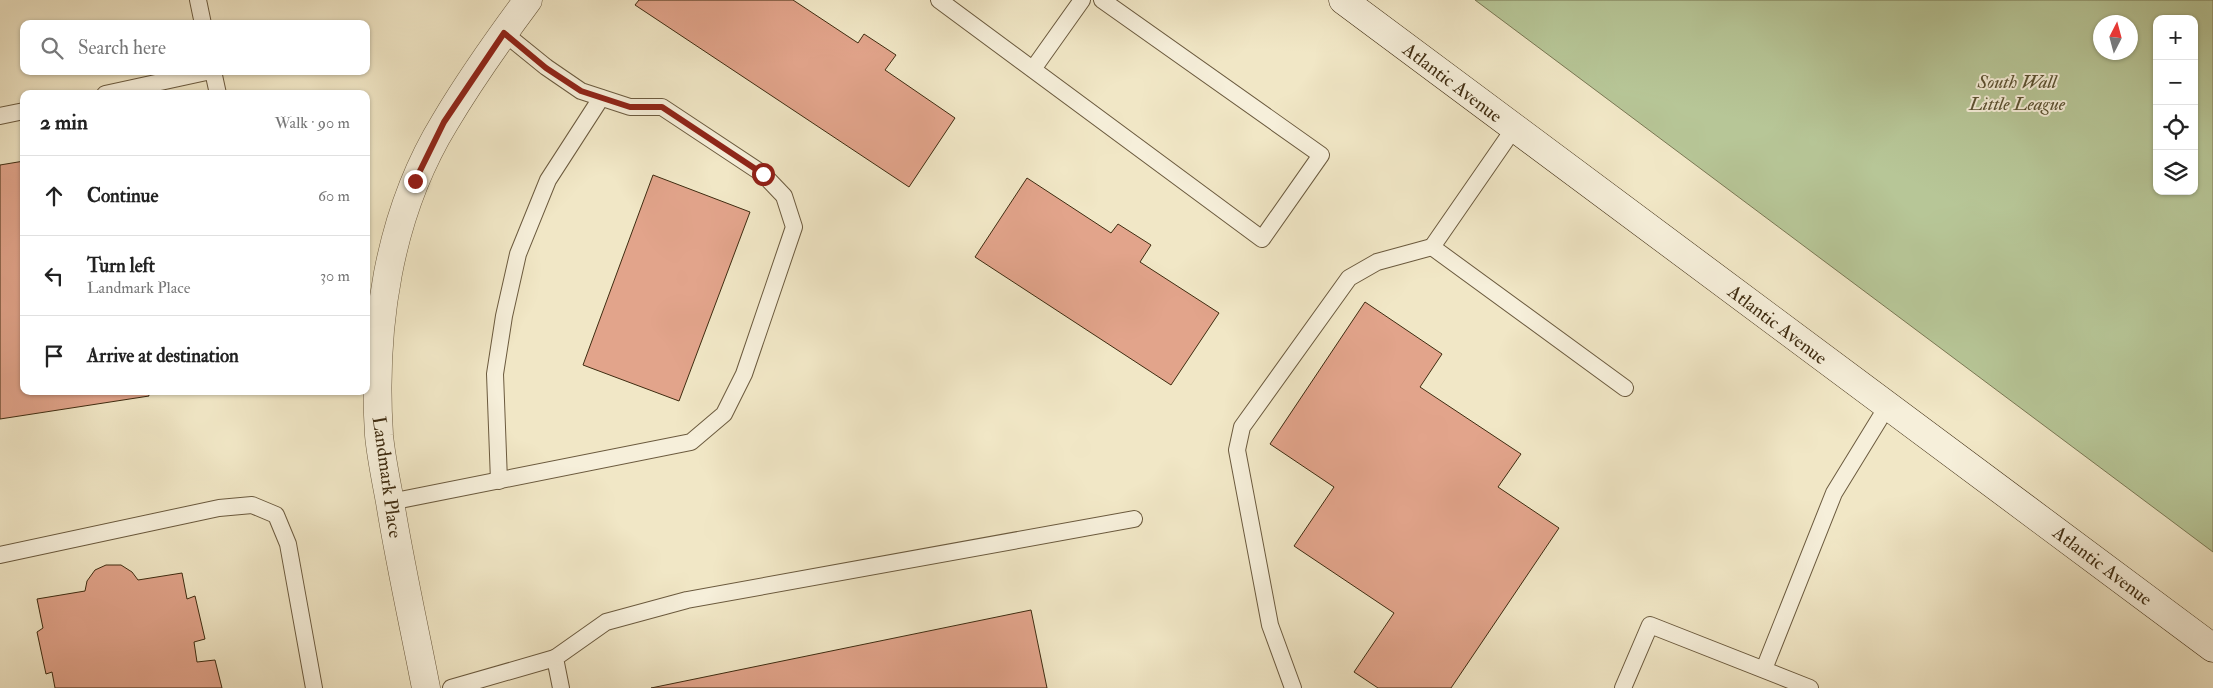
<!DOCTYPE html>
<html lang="en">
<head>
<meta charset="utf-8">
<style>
	:root { --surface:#fff; --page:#f6f6f6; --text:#222; --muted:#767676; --line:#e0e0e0 }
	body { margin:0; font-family:"IM FELL Double Pica",serif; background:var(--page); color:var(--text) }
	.controls { position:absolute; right:15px; top:15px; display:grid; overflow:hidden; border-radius:10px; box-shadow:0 1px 4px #0004 }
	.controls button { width:45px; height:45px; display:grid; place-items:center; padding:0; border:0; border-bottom:1px solid var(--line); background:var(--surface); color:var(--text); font:25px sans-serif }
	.compass { position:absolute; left:2093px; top:15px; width:45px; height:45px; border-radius:50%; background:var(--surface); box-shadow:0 1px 4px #0004; rotate:6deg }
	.stop { position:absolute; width:15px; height:15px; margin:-11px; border:4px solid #8f2418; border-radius:50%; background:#fff }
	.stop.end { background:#8f2418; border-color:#fff; box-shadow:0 1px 5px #0008 }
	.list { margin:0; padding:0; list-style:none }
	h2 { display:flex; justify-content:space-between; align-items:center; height:65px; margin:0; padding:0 20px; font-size:21px }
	h2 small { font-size:16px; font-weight:400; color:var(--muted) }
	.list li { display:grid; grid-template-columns:32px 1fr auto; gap:15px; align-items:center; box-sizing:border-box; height:80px; padding:0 20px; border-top:1px solid var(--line) }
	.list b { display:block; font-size:19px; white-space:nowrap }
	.list p { margin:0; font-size:16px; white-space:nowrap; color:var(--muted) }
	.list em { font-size:16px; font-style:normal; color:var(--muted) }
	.icon { flex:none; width:28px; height:28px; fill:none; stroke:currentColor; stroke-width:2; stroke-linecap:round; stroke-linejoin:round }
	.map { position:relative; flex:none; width:2213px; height:688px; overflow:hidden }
	.search { position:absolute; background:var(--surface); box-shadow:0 1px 4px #0004; left:20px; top:20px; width:350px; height:55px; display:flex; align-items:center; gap:12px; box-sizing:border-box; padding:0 18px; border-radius:10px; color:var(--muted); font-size:19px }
	.panel { position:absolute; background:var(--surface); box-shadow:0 1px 4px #0004; left:20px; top:90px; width:350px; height:305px; border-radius:10px }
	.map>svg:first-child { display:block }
	.green { fill:#b7c697; stroke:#7a7854; fill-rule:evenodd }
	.building { fill:#e2a48b; stroke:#3e2b10 }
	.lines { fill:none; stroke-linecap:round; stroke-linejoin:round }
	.service-casing { stroke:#6b5a3e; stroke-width:18 }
	.minor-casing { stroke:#6b5a3e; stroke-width:29 }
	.secondary-casing { stroke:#3e2b10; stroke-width:29 }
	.service { stroke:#f6efda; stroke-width:16 }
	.minor { stroke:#f6efda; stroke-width:28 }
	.secondary { stroke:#f6efda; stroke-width:28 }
	.route { stroke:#8f2418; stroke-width:6 }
	.labels { text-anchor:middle; stroke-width:4; stroke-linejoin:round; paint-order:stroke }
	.park-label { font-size:19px; font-style:italic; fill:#5c5232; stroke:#f6efda }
	.street-label { font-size:19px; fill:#3e2b10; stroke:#f6efda }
</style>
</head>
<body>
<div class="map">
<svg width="2213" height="688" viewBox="0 0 2213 688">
	<rect width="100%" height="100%" fill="#f1e7c6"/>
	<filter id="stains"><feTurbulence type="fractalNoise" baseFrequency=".004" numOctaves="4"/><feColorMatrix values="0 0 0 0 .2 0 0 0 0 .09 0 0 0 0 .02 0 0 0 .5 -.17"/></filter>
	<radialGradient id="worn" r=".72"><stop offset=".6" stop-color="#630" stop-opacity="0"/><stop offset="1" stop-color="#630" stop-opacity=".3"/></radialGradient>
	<path class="green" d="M1475 0H2213V552L2165 516ZM2157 19H2194V191H2157ZM2100 22H2130V52H2100Z"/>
	<g class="building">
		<path d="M639 0H793L858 43 864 34 896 55 885 70 955 118 909 187 635 5Z"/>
		<path d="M24 161V391H148L149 396 0 419V165Z"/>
		<path d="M653 175 750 212 679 401 583 365Z"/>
		<path d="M1027 178 1111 233 1118 224 1151 245 1140 262 1219 313 1171 385 975 257Z"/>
		<path d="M1365 302 1442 354 1420 387 1521 454 1498 487 1559 528 1451 688H1378L1354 672 1394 613 1294 546 1334 487 1270 444Z"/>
		<path d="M106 565H121L132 572 138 580 182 573 187 599 195 596 205 639 194 642 197 662 215 660 222 688H55L52 672 46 674 37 632 43 628 37 599 85 591 87 581 95 570Z"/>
		<path d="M1031 610 1047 688H651Z"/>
	</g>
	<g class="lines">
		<defs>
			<g id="service">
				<path d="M198 0 203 24"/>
				<path d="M939 0 1262 239 1321 155 1102 0"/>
				<path d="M1033 69 1082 0"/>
				<path d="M213 71 218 94"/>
				<path d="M105 94 211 71"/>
				<path d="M0 116 24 111"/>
				<path d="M1515 127 1432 247 1625 388"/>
				<path d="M499 481 495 374 504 316 518 254 548 180 601 98"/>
				<path d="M390 502 691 442 724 414 744 374 794 227 784 196 763 174 662 107H630L581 91 546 67 504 33"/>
				<path d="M0 555 219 508 252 505 276 515 288 544 314 688"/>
				<path d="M1764 669 1834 493 1888 405"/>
				<path d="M451 688 555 658"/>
				<path d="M561 688 555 658 606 622 687 600 1134 519"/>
				<path d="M1293 688 1270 625 1237 450 1242 427 1349 278 1377 262 1432 247"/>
				<path d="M1623 688 1650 625 1810 688"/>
			</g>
			<path id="minor" d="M426 688C414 626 400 564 390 502 386 480 381 457 379 435 372 328 388 215 445 122 470 80 499 39 528 0"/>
			<path id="secondary" d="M1343 0 2213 648"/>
		</defs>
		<use href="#service" class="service-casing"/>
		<use href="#minor" class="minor-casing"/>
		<use href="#secondary" class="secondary-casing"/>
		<use href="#service" class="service"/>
		<use href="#minor" class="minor"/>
		<use href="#secondary" class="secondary"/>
	</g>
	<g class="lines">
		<path class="route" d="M415 181 444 122 504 33 546 68 581 91 630 107H662L763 174"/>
	</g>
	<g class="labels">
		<g class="park-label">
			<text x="2017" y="88">South Wall<tspan x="2017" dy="22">Little League</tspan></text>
		</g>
		<g class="street-label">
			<text transform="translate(1453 82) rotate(37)" y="7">Atlantic Avenue</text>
			<text transform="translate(1778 324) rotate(37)" y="7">Atlantic Avenue</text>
			<text transform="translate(388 477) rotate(82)" y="7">Landmark Place</text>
			<text transform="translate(2103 565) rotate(37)" y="7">Atlantic Avenue</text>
		</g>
	</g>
	<rect width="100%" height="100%" filter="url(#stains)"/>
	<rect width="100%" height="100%" fill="url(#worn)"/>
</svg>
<div class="controls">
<button>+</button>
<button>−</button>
<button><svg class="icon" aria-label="locate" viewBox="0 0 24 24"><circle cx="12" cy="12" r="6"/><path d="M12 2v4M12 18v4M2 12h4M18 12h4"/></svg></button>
<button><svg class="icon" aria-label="layers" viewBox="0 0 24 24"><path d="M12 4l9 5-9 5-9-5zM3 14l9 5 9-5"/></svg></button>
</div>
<svg class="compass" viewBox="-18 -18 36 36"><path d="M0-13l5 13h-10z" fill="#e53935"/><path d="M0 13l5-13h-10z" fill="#767676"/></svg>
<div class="stop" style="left:763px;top:174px"></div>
<div class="stop end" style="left:415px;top:181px"></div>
<div class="search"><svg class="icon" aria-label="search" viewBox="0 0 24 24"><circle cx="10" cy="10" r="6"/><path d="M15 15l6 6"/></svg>Search here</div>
<section class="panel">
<h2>2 min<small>Walk · 90 m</small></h2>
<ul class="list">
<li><svg class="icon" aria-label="ahead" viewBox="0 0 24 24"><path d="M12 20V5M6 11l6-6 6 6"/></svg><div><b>Continue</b></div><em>60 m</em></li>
<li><svg class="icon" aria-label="left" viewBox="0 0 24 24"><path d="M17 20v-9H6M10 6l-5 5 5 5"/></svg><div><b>Turn left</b><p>Landmark Place</p></div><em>30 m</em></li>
<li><svg class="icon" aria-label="arrive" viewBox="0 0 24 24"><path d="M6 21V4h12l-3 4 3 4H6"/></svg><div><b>Arrive at destination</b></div></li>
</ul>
</section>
</div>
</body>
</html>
